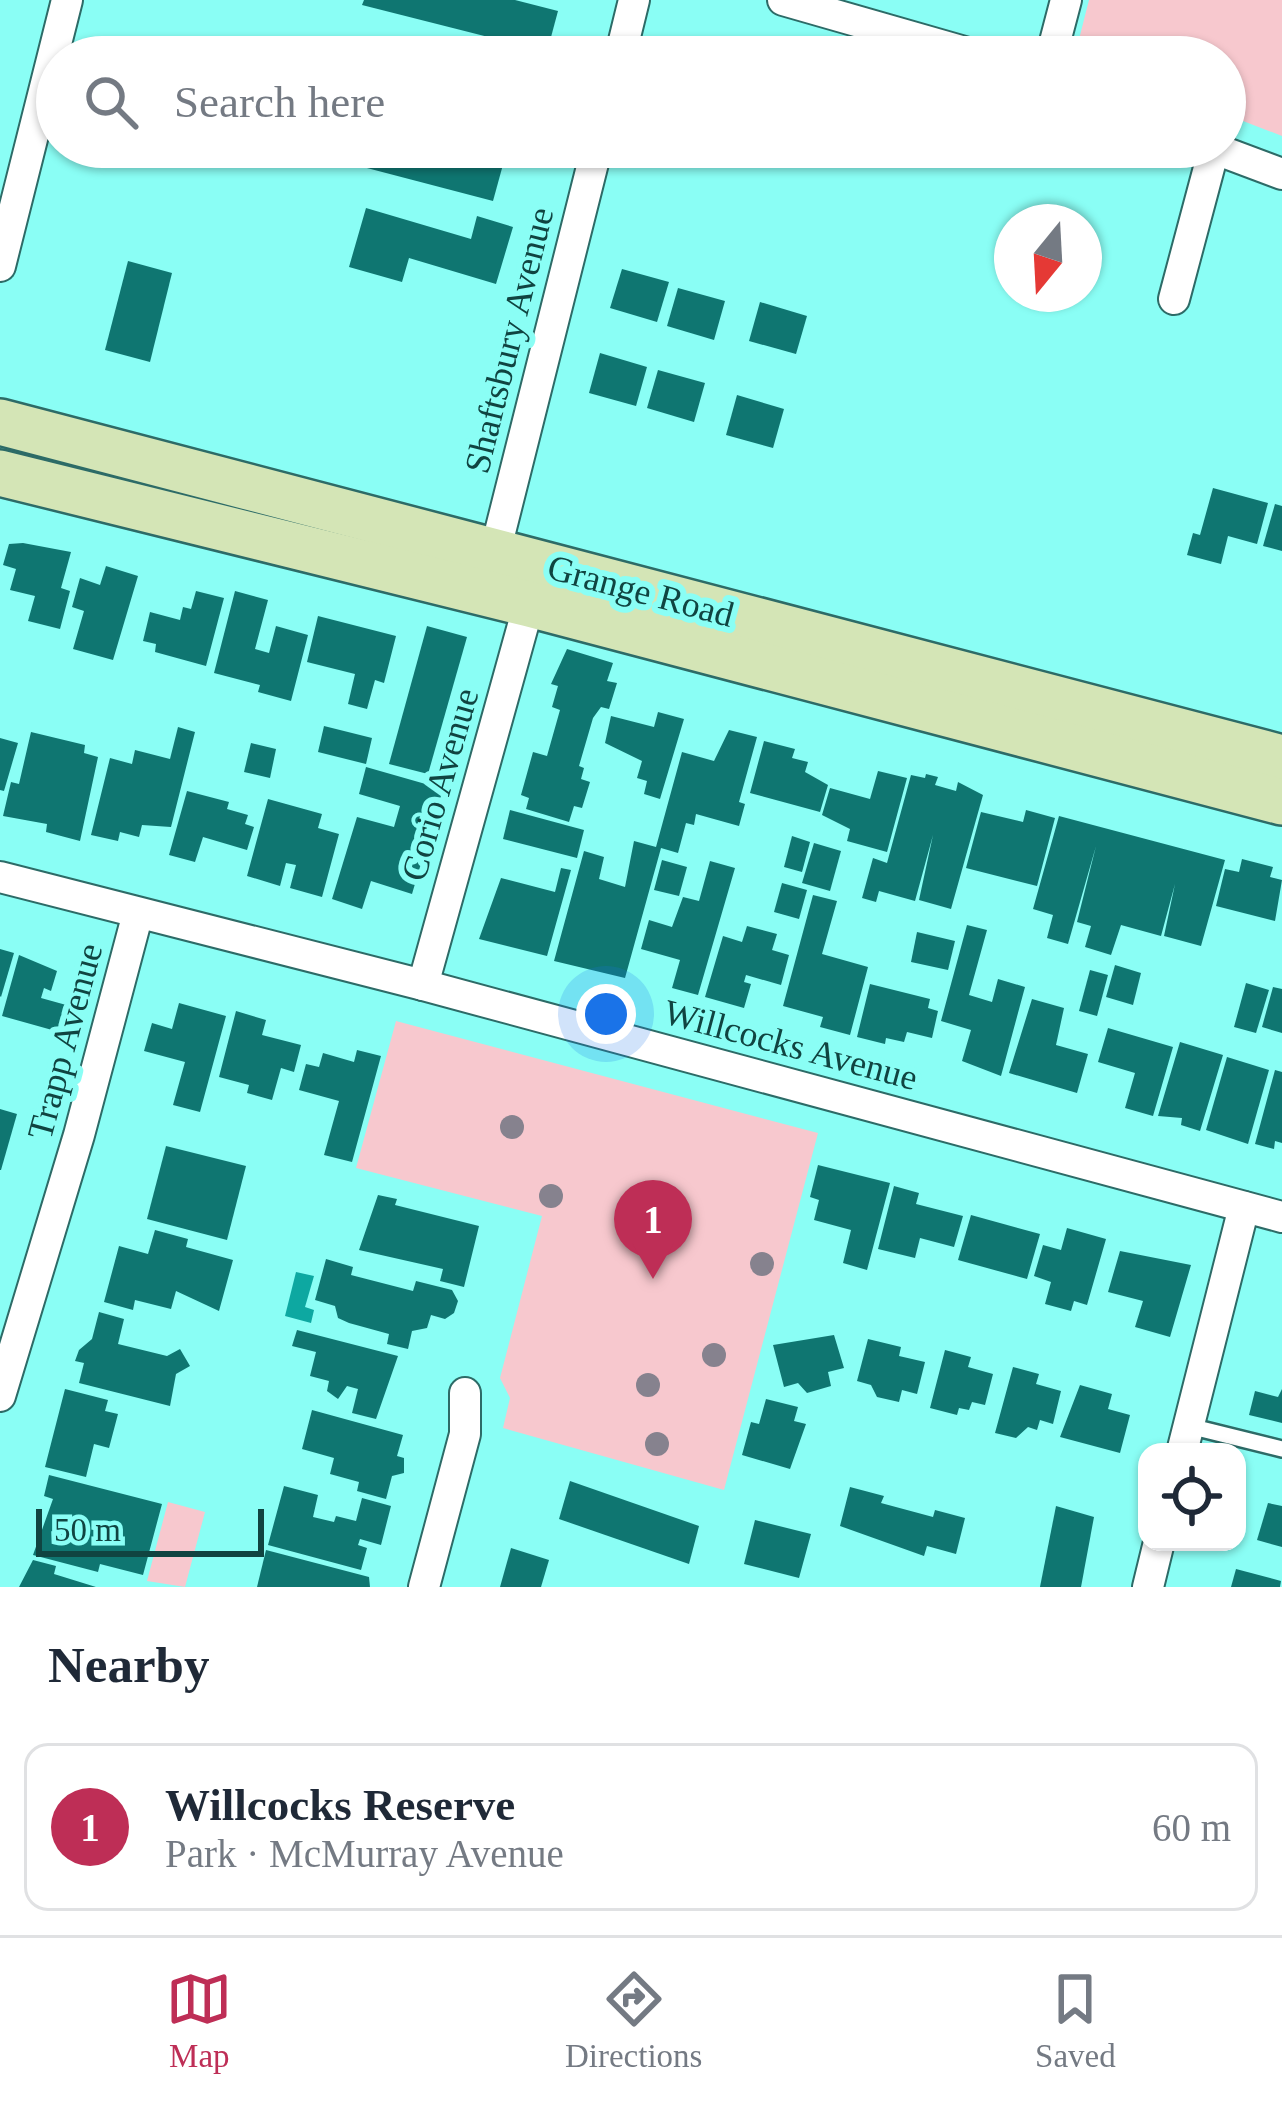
<!DOCTYPE html>
<html lang="en">
<head>
<meta charset="utf-8">
<style>
	:root { --surface:#fff; --page:#f2f2f3; --text:#1f2937; --muted:#747a83; --line:#e0e1e3; --accent:#be2e56 }
	body { margin:0; font-family:"Times New Roman",serif; background:var(--page); color:var(--text) }
	.controls { position:absolute; right:36px; bottom:36px; display:grid; overflow:hidden; border-radius:24px; box-shadow:0 3px 9px #0004 }
	.controls button { width:108px; height:108px; display:grid; place-items:center; padding:0; border:0; border-bottom:3px solid var(--line); background:var(--surface); color:var(--text); font:60px sans-serif }
	.compass { position:absolute; left:994px; top:204px; width:108px; height:108px; border-radius:50%; background:var(--surface); box-shadow:0 3px 9px #0004; rotate:198deg }
	.scale { position:absolute; left:36px; bottom:30px; width:228px; box-sizing:border-box; padding-left:12px; border:6px solid #104441; border-top:0; font-size:33px; line-height:42px; white-space:nowrap; color:#104441; -webkit-text-stroke:9px #8afef5; paint-order:stroke }
	.you { position:absolute; left:606px; top:1014px; width:42px; height:42px; margin:-30px; border:9px solid #fff; border-radius:50%; background:#1a73e8; box-shadow:0 0 0 18px #1a73e833 }
	.badge { display:grid; place-items:center; width:78px; height:78px; border-radius:50%; background:var(--accent); color:#fff; font-size:39px; font-weight:700 }
	.pin { position:absolute; translate:-50% -99px; filter:drop-shadow(0 3px 6px #0008) }
	.pin::after { content:''; position:absolute; top:63px; width:42px; height:36px; background:inherit; clip-path:polygon(0 0,100% 0,50% 100%) }
	.list { margin:0; padding:0; list-style:none }
	h2 { display:flex; justify-content:space-between; align-items:center; height:156px; margin:0; padding:0 48px; font-size:51px }
	h2 small { font-size:39px; font-weight:400; color:var(--muted) }
	.list li { display:grid; grid-template-columns:78px 1fr auto; gap:36px; align-items:center; box-sizing:border-box; height:168px; margin:0 24px 24px; padding:0 24px; border:3px solid var(--line); border-radius:24px }
	.list b { display:block; font-size:45px; white-space:nowrap }
	.list p { margin:0; font-size:39px; white-space:nowrap; color:var(--muted) }
	.list em { font-size:39px; font-style:normal; color:var(--muted) }
	.icon { flex:none; width:66px; height:66px; fill:none; stroke:currentColor; stroke-width:2; stroke-linecap:round; stroke-linejoin:round }
	.map { position:relative; flex:none; width:1282px; height:1587px; overflow:hidden }
	.search { position:absolute; background:var(--surface); box-shadow:0 3px 9px #0004; left:36px; right:36px; top:36px; height:132px; display:flex; align-items:center; gap:30px; box-sizing:border-box; padding:0 42px; border-radius:66px; color:var(--muted); font-size:45px }
	.sheet { height:348px; background:var(--surface) }
	nav { display:flex; justify-content:space-around; align-items:center; box-sizing:border-box; height:168px; border-top:3px solid var(--line); background:var(--surface); font-size:33px; color:var(--muted) }
	nav a { display:grid; justify-items:center; gap:6px }
	nav .on { color:var(--accent) }
	.map>svg:first-child { display:block }
	.green { fill:#f7c8ce }
	.water { fill:#0da8a1 }
	.building { fill:#0f7671 }
	.lines { fill:none; stroke-linecap:round; stroke-linejoin:round }
	.lane-casing { stroke:#2d6b67; stroke-width:20 }
	.street-casing { stroke:#2d6b67; stroke-width:34 }
	.secondary-casing { stroke:#2d6b67; stroke-width:50 }
	.lane { stroke:#fff; stroke-width:15 }
	.street { stroke:#fff; stroke-width:30 }
	.secondary { stroke:#d4e5b6; stroke-width:45 }
	.tree { fill:#86828e }
	.labels { text-anchor:middle; stroke-width:12; stroke-linejoin:round; paint-order:stroke }
	.street-label { font-size:36px; fill:#104441; stroke:#8afef5 }
</style>
</head>
<body>
<div class="map">
<svg width="1282" height="1587" viewBox="0 0 1282 1587">
	<rect width="100%" height="100%" fill="#8afef5"/>
	<g class="green">
		<path d="M1089 0H1282V136L1225 114V57L1075 55Z"/>
		<path d="M396 1021 818 1133 724 1490 503 1428 510 1398 500 1378 542 1216 356 1168Z"/>
		<path d="M168 1502 205 1512 185 1587 147 1581Z"/>
	</g>
	<path class="water" d="M296 1272 314 1276 305 1307 314 1310 311 1323 285 1316Z"/>
	<g class="building">
		<path d="M364 0H515L558 11 547 52 362 5Z"/>
		<path d="M372 40 432 55V57H368Z"/>
		<path d="M348 147H494L507 150 493 201 344 162Z"/>
		<path d="M366 208 471 239 477 216 513 227 496 284 409 258 402 282 349 267Z"/>
		<path d="M128 261 172 273 150 362 105 350Z"/>
		<path d="M622 269 669 282 657 322 610 308Z"/>
		<path d="M678 288 725 301 714 340 667 326Z"/>
		<path d="M760 302 807 316 796 354 749 341Z"/>
		<path d="M600 353 647 367 636 406 589 393Z"/>
		<path d="M658 370 705 383 694 422 647 408Z"/>
		<path d="M737 395 784 409 773 448 726 435Z"/>
		<path d="M1213 488 1268 503 1257 544 1228 536 1221 564 1187 555 1193 533 1200 535Z"/>
		<path d="M1275 504 1282 506V551L1263 546Z"/>
		<path d="M23 543 71 552 61 588 70 591 60 629 28 621 35 596 10 590 16 569 3 565 9 544Z"/>
		<path d="M106 566 138 576 113 660 73 649 84 611 72 607 80 578 100 585Z"/>
		<path d="M196 591 224 598 206 666 155 652 156 644 143 641 150 612 180 620 183 607 191 609Z"/>
		<path d="M235 591 268 600 255 649 269 653 276 626 308 635 291 701 258 692 260 685 214 673Z"/>
		<path d="M318 616 396 636 384 683 375 680 367 709 348 704 355 674 307 662Z"/>
		<path d="M427 626 467 637 428 774 389 764Z"/>
		<path d="M567 649 613 663 607 681 617 683 609 709 601 707 593 718 579 766 584 768 581 779 590 782 582 808 574 806 569 822 526 809 529 798 521 795 533 752 547 756 560 710 552 707 558 686 551 684Z"/>
		<path d="M658 712 684 719 660 799 644 794 647 781 637 778 642 761 605 743 611 716 654 727Z"/>
		<path d="M324 726 372 738 366 764 318 752Z"/>
		<path d="M178 727 195 732 171 827 142 825 139 837 120 832 118 841 91 835 110 758 132 764 135 750 170 759Z"/>
		<path d="M729 730 757 737 739 802 745 804 739 826 696 814 694 825 686 823 678 853 661 848 625 978 554 961 584 851 604 857 599 879 625 887 634 841 656 847 682 752 714 761Z"/>
		<path d="M31 732 85 745 84 753 98 757 80 841 46 832 47 824 3 816 11 782 19 784Z"/>
		<path d="M0 738 18 743 4 791 0 790Z"/>
		<path d="M764 741 795 749 792 758 808 762 805 772 828 785 820 812 750 793Z"/>
		<path d="M251 743 276 749 270 778 244 772Z"/>
		<path d="M366 767 443 789 412 894 371 881 362 909 332 899 357 817 394 827 400 806 359 794Z"/>
		<path d="M878 771 907 778 887 852 847 841 850 829 822 815 830 788 870 799Z"/>
		<path d="M926 774 938 777 935 785 956 791 958 782 983 795 951 909 919 900 933 835 915 901 879 891 876 902 862 898 873 858 887 863 911 775 925 778Z"/>
		<path d="M187 791 229 802 227 809 248 815 245 824 254 827 247 850 203 837 195 862 169 855Z"/>
		<path d="M268 799 322 814 318 828 339 834 322 897 290 888 296 865 286 863 280 886 247 876Z"/>
		<path d="M510 810 584 830 577 858 503 839Z"/>
		<path d="M1026 810 1055 818 1037 886 966 868 981 812 1023 822Z"/>
		<path d="M1059 816 1225 860 1201 946 1164 936 1175 884 1161 936 1121 925 1111 955 1085 947 1091 926 1077 922 1096 846 1068 944 1047 938 1053 915 1033 909Z"/>
		<path d="M792 836 810 842 802 872 784 867Z"/>
		<path d="M814 843 841 851 830 891 802 883Z"/>
		<path d="M1242 859 1273 867 1270 877 1282 880 1275 921 1216 906 1225 869 1239 872Z"/>
		<path d="M662 860 687 867 679 896 654 890Z"/>
		<path d="M710 861 735 868 698 995 672 988 680 960 641 949 649 920 672 927 683 897 699 901Z"/>
		<path d="M561 868 571 870 547 956 479 939 501 878 555 892Z"/>
		<path d="M782 883 807 890 799 919 774 912Z"/>
		<path d="M813 895 837 901 822 954 868 967 850 1035 820 1027 823 1017 783 1006Z"/>
		<path d="M967 925 987 930 969 995 992 1002 998 979 1025 987 1001 1076 962 1061 971 1030 941 1021Z"/>
		<path d="M747 926 777 934 772 950 789 955 781 985 746 975 744 982 751 984 744 1008 705 997 723 936 742 942Z"/>
		<path d="M917 932 955 941 948 970 911 962Z"/>
		<path d="M0 949 14 953 1 997 0 996Z"/>
		<path d="M19 955 57 971 51 991 44 988 41 998 77 1008 70 1035 2 1016Z"/>
		<path d="M1115 965 1141 973 1133 1005 1106 997Z"/>
		<path d="M1090 970 1108 975 1097 1016 1079 1011Z"/>
		<path d="M1246 983 1269 990 1256 1033 1234 1027Z"/>
		<path d="M870 984 930 999 928 1008 938 1011 932 1038 907 1032 904 1042 886 1038 885 1044 857 1037Z"/>
		<path d="M1273 987 1282 989V1033L1262 1027Z"/>
		<path d="M1032 999 1064 1008 1056 1045 1088 1054 1077 1093 1009 1073Z"/>
		<path d="M179 1003 226 1016 200 1112 173 1105 185 1062 144 1051 152 1023 172 1029Z"/>
		<path d="M236 1011 266 1020 262 1035 301 1045 294 1072 281 1068 272 1100 247 1093 249 1085 219 1077Z"/>
		<path d="M1108 1028 1173 1047 1153 1116 1125 1108 1135 1073 1098 1062Z"/>
		<path d="M1180 1042 1223 1055 1200 1131 1181 1125 1182 1118 1158 1116Z"/>
		<path d="M357 1050 381 1056 352 1162 324 1155 339 1101 299 1090 306 1064 319 1067 323 1053 354 1062Z"/>
		<path d="M1227 1057 1269 1070 1248 1144 1206 1130Z"/>
		<path d="M1275 1070 1282 1072V1143L1275 1141 1274 1149 1255 1144Z"/>
		<path d="M0 1109 17 1114 1 1170H0Z"/>
		<path d="M166 1146 246 1166 227 1240 147 1219Z"/>
		<path d="M818 1165 890 1183 867 1270 843 1263 851 1230 814 1220 819 1200 810 1197Z"/>
		<path d="M894 1186 919 1193 916 1204 963 1216 954 1247 920 1238 915 1258 878 1249Z"/>
		<path d="M378 1195 397 1199 395 1205 479 1226 464 1287 440 1281 443 1269 359 1250Z"/>
		<path d="M971 1215 1040 1234 1027 1279 958 1260Z"/>
		<path d="M1067 1228 1106 1239 1087 1305 1074 1301 1071 1311 1045 1304 1051 1282 1034 1276 1043 1245 1061 1250Z"/>
		<path d="M155 1230 188 1239 186 1247 233 1260 219 1311 176 1291 171 1309 135 1300 133 1310 104 1302 119 1246 148 1254Z"/>
		<path d="M1120 1251 1191 1265 1170 1337 1135 1327 1143 1301 1108 1292Z"/>
		<path d="M326 1259 353 1267 351 1275 413 1291 416 1281 452 1290 458 1301 454 1313 445 1319 431 1315 427 1328 412 1331 408 1349 387 1344 389 1334 349 1323 338 1318 335 1306 315 1300Z"/>
		<path d="M99 1312 124 1319 118 1344 167 1356 180 1349 190 1366 176 1374 170 1406 79 1383 84 1363 75 1361 79 1350 92 1339Z"/>
		<path d="M297 1330 398 1356 376 1419 352 1413 358 1389 347 1386 338 1399 327 1391 329 1381 310 1376 316 1352 292 1346Z"/>
		<path d="M834 1335 844 1368 828 1372 831 1386 807 1393 798 1383 784 1387 773 1345Z"/>
		<path d="M868 1339 901 1347 899 1356 925 1362 917 1394 902 1390 899 1402 877 1397 871 1385 857 1381Z"/>
		<path d="M945 1350 971 1357 968 1367 993 1374 985 1405 972 1402 969 1410 959 1408 957 1415 930 1408Z"/>
		<path d="M1013 1367 1039 1374 1036 1384 1061 1391 1053 1424 1040 1420 1037 1430 1028 1427 1016 1438 995 1433Z"/>
		<path d="M1080 1385 1112 1394 1108 1409 1130 1415 1120 1453 1060 1437Z"/>
		<path d="M65 1389 108 1400 105 1411 118 1414 109 1448 94 1444 86 1477 45 1467Z"/>
		<path d="M1282 1389V1423L1249 1415 1255 1391 1278 1397Z"/>
		<path d="M766 1399 798 1407 794 1421 806 1424 790 1469 742 1455 751 1422 759 1424Z"/>
		<path d="M312 1410 403 1435 397 1456 404 1458V1473L392 1476 386 1499 357 1491 359 1482 330 1474 334 1458 302 1449Z"/>
		<path d="M49 1475 162 1504 143 1575 100 1564 98 1572 33 1555 53 1499 44 1496Z"/>
		<path d="M570 1481 699 1526 689 1564 559 1519Z"/>
		<path d="M284 1486 318 1495 313 1517 334 1522 336 1516 356 1521 362 1498 391 1506 381 1545 360 1539 358 1545 367 1548 361 1570 268 1545Z"/>
		<path d="M850 1487 884 1496 881 1503 933 1517 935 1510 965 1518 956 1554 927 1546 924 1556 840 1526Z"/>
		<path d="M1268 1503 1282 1506V1547L1257 1540Z"/>
		<path d="M1056 1506 1094 1517 1081 1587H1040Z"/>
		<path d="M755 1520 811 1534 799 1578 744 1564Z"/>
		<path d="M511 1548 549 1560 541 1587H500Z"/>
		<path d="M266 1550 369 1577 370 1587H257Z"/>
		<path d="M33 1560 56 1566 54 1574 96 1587H19Z"/>
		<path d="M1236 1569 1281 1581 1280 1587H1231Z"/>
	</g>
	<g class="lines">
		<defs>
			<path id="lane" d="M1189 1426 1282 1449"/>
			<g id="street">
				<path d="M783 0 982 57"/>
				<path d="M620 57 634 0"/>
				<path d="M1051 57 1066 0"/>
				<path d="M1210 147 1282 174"/>
				<path d="M0 266 67 0"/>
				<path d="M1174 299 1214 149"/>
				<path d="M495 552 597 147"/>
				<path d="M0 877 423 985 1282 1217"/>
				<path d="M423 985 529 604"/>
				<path d="M0 1396 79 1135 138 913"/>
				<path d="M1182 1452 1244 1207"/>
				<path d="M424 1587 465 1434V1393"/>
				<path d="M1148 1587 1159 1542"/>
			</g>
			<g id="secondary">
				<path d="M0 422 1282 758"/>
				<path d="M0 473 529 604 1282 802"/>
			</g>
		</defs>
		<use href="#lane" class="lane-casing"/>
		<use href="#street" class="street-casing"/>
		<use href="#secondary" class="secondary-casing"/>
		<use href="#lane" class="lane"/>
		<use href="#street" class="street"/>
		<use href="#secondary" class="secondary"/>
	</g>
	<g class="tree">
		<circle cx="512" cy="1127" r="12"/>
		<circle cx="551" cy="1196" r="12"/>
		<circle cx="762" cy="1264" r="12"/>
		<circle cx="714" cy="1355" r="12"/>
		<circle cx="648" cy="1385" r="12"/>
		<circle cx="657" cy="1444" r="12"/>
	</g>
	<g class="labels">
		<g class="street-label">
			<text transform="translate(508 340) rotate(-76)" y="13">Shaftsbury Avenue</text>
			<text transform="translate(641 590) rotate(15)" y="13">Grange Road</text>
			<text transform="translate(439 784) rotate(-74)" y="13">Corio Avenue</text>
			<text transform="translate(64 1041) rotate(-75)" y="13">Trapp Avenue</text>
			<text transform="translate(791 1044) rotate(15)" y="13">Willcocks Avenue</text>
		</g>
	</g>
</svg>
<div class="controls">
<button><svg class="icon" aria-label="locate" viewBox="0 0 24 24"><circle cx="12" cy="12" r="6"/><path d="M12 2v4M12 18v4M2 12h4M18 12h4"/></svg></button>
</div>
<svg class="compass" viewBox="-18 -18 36 36"><path d="M0-13l5 13h-10z" fill="#e53935"/><path d="M0 13l5-13h-10z" fill="#747a83"/></svg>
<div class="scale">50 m</div>
<div class="you"></div>
<div class="pin badge" style="left:653px;top:1279px">1</div>
<div class="search"><svg class="icon" aria-label="search" viewBox="0 0 24 24"><circle cx="10" cy="10" r="6"/><path d="M15 15l6 6"/></svg>Search here</div>
</div>
<section class="sheet">
<h2>Nearby<small></small></h2>
<ul class="list">
<li><span class="badge">1</span><div><b>Willcocks Reserve</b><p>Park · McMurray Avenue</p></div><em>60 m</em></li>
</ul>
</section>
<nav>
<a class="on"><svg class="icon" aria-label="map" viewBox="0 0 24 24"><path d="M3 6l6-2 6 2 6-2v14l-6 2-6-2-6 2zM9 4v14M15 6v14"/></svg>Map</a>
<a><svg class="icon" aria-label="directions" viewBox="0 0 24 24"><path d="M12 3l9 9-9 9-9-9zM9 14v-3h6M13 9l2 2-2 2"/></svg>Directions</a>
<a><svg class="icon" aria-label="saved" viewBox="0 0 24 24"><path d="M7 4h10v16l-5-4-5 4z"/></svg>Saved</a>
</nav>
</body>
</html>
